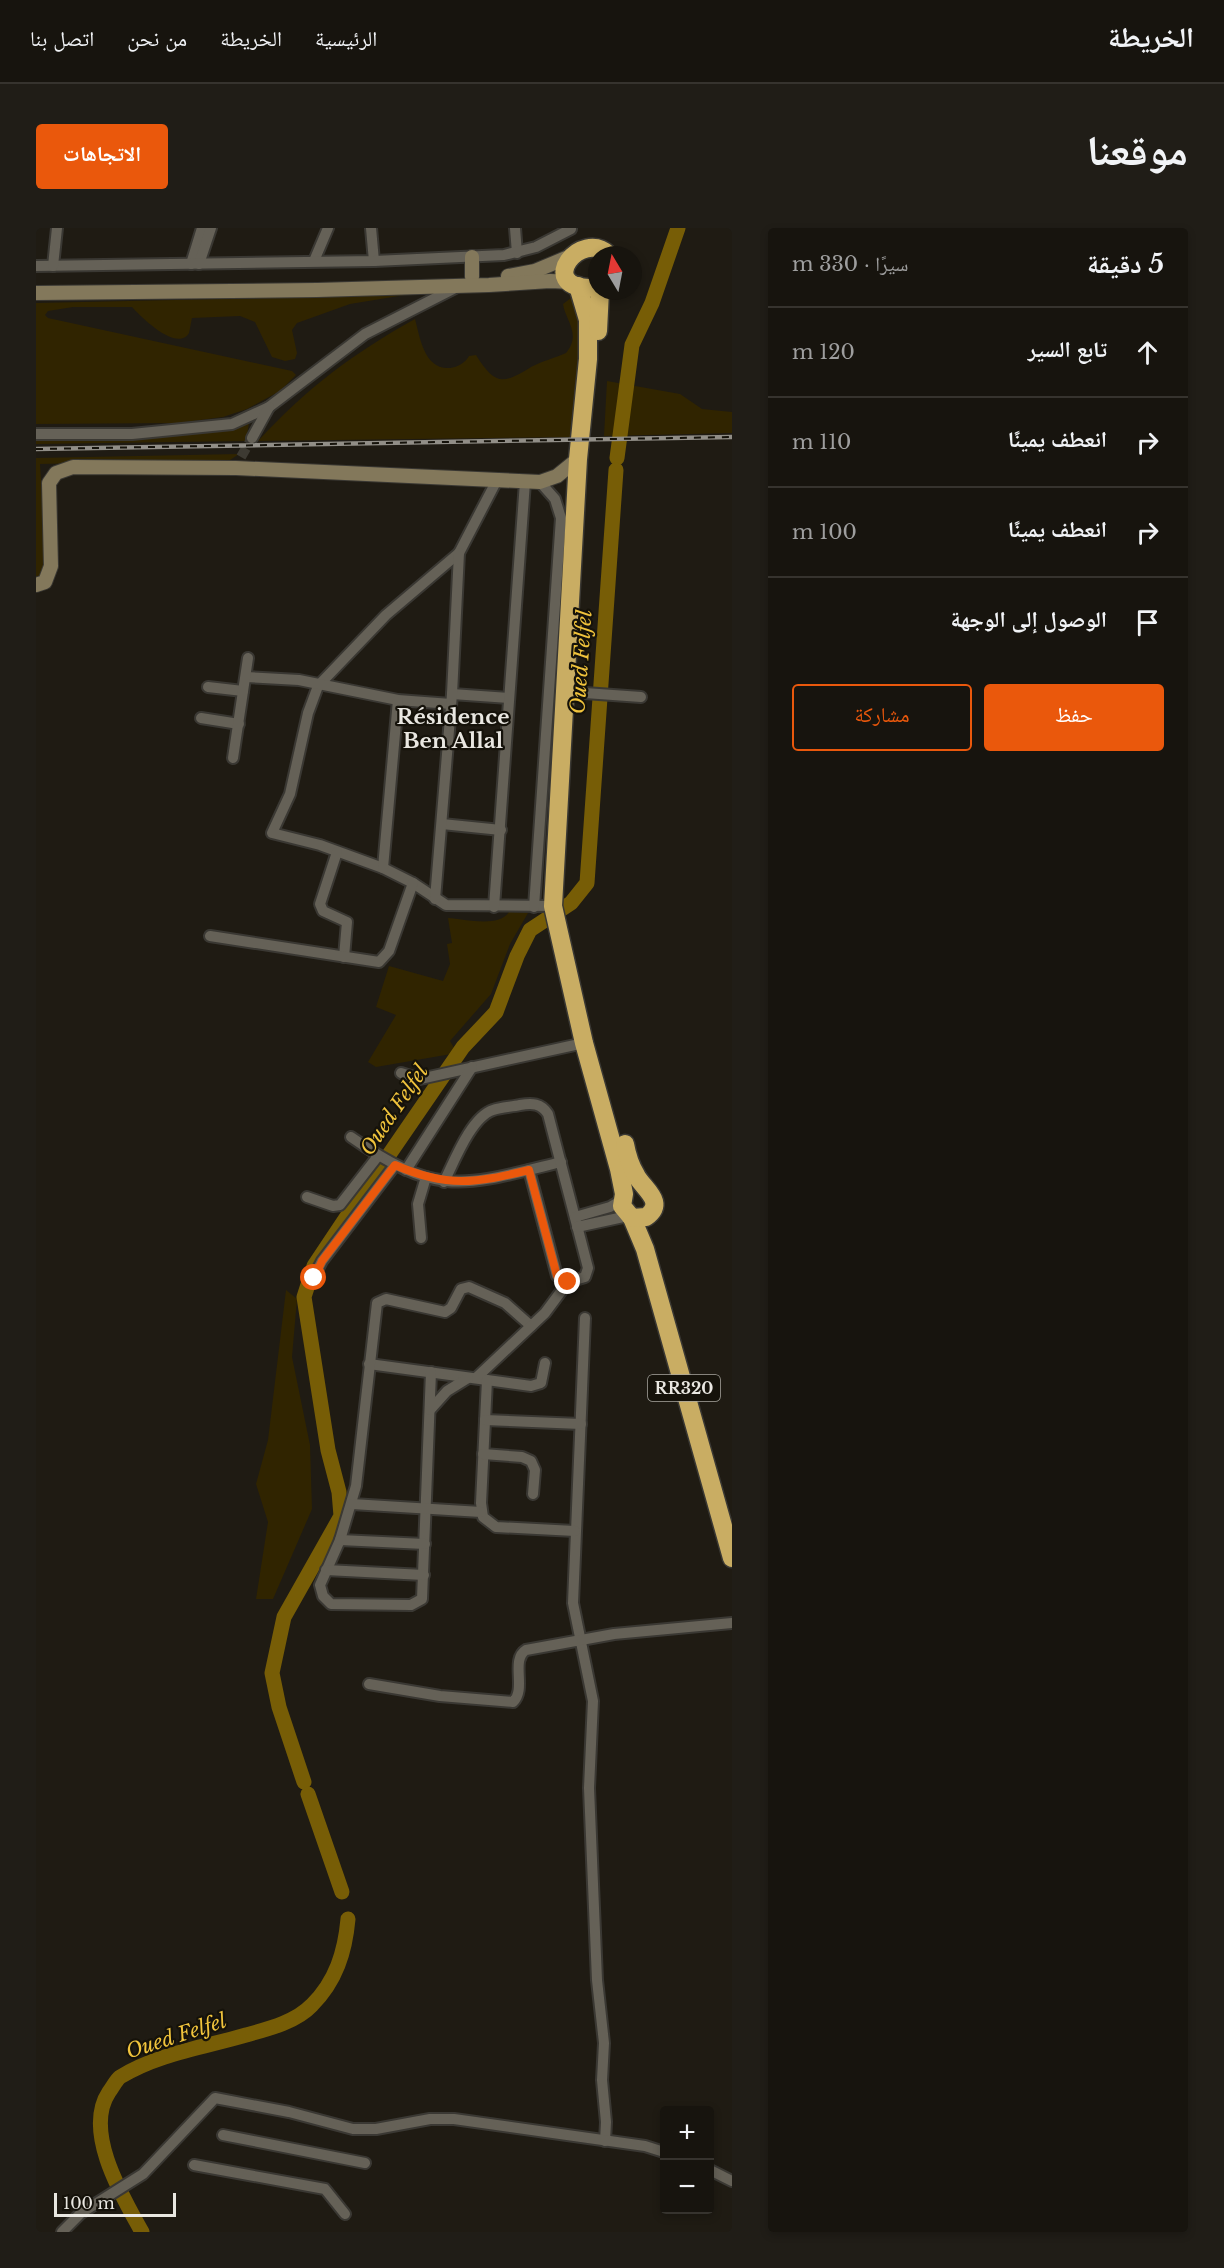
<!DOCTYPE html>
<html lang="ar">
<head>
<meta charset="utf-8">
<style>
	:root { --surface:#17140e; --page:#201d17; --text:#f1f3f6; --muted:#9e9e9e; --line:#36332e; --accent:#ea580c }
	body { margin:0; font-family:"Libre Baskerville","Noto Naskh Arabic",serif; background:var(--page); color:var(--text); direction:rtl }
	.controls { position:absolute; right:18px; bottom:18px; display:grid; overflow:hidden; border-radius:6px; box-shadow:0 3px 9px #0003 }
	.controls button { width:54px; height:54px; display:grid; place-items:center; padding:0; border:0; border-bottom:2px solid var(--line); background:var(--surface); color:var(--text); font:30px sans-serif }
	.compass { position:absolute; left:552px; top:18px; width:54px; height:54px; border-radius:50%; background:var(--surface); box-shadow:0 3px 9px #0003; rotate:350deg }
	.scale { position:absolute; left:18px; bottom:15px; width:122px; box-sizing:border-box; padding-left:6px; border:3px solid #e9e7e1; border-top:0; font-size:16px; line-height:21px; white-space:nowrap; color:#e9e7e1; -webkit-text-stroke:4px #15120a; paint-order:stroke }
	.stop { position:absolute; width:18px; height:18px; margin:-14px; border:4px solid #ea580c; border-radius:50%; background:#fff }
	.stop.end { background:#ea580c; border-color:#fff; box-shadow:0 2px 6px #0008 }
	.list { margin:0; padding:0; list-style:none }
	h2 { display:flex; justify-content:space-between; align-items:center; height:78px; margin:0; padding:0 24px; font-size:26px }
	h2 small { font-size:20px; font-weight:400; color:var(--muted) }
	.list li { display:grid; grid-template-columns:39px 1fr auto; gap:18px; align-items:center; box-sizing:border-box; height:90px; padding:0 24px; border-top:2px solid var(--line) }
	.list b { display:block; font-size:22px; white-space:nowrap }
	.list em { font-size:20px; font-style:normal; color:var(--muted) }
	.actions { display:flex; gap:12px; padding:18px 24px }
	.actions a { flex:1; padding:14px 0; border:2px solid var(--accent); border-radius:6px; text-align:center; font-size:21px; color:var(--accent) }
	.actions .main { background:var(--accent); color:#fff }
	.icon { flex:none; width:33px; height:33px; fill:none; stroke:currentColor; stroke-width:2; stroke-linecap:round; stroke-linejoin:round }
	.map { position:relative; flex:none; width:696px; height:2004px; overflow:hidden; direction:ltr; border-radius:6px }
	header { display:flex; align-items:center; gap:36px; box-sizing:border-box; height:84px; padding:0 30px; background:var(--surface); border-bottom:2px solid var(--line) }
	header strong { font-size:28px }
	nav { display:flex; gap:33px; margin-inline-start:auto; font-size:21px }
	.intro { display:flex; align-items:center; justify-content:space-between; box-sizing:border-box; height:144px; padding:0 36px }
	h1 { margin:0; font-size:42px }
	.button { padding:15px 27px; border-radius:6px; background:var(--accent); color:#fff; font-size:21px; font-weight:700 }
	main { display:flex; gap:36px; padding:0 36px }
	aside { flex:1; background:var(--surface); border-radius:6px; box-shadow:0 3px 9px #0003 }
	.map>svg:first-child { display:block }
	.green { fill:#302400 }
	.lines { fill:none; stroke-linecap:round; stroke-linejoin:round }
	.river { stroke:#775d06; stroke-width:15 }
	.street-tunnel { stroke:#3d3a32; stroke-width:10; stroke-dasharray:10 5; stroke-linecap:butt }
	.street-casing { stroke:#3a3833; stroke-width:14 }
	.secondary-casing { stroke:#3a3833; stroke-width:16 }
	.highway-casing { stroke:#3a3833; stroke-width:21 }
	.street { stroke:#656157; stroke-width:10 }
	.secondary { stroke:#83785b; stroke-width:14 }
	.highway { stroke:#c9ad63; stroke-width:18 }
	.rail-casing { stroke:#918e87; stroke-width:4.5 }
	.rail { stroke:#15120a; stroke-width:2; stroke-dasharray:7; stroke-linecap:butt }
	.route { stroke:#ea580c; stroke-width:8 }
	.labels { text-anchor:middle; stroke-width:4.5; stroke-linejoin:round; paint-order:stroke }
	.shield { fill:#15120a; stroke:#a9a7a0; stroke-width:1.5 }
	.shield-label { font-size:16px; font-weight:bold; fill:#e9e7e1 }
	.water-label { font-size:20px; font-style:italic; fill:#f0c33c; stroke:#15120a }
	.quarter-label { font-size:21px; font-weight:bold; fill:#e9e7e1; stroke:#15120a }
</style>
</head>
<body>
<header>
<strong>الخريطة</strong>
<nav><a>الرئيسية</a><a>الخريطة</a><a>من نحن</a><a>اتصل بنا</a></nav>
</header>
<div class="intro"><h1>موقعنا</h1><a class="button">الاتجاهات</a></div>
<main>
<aside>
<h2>5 دقيقة<small>سيرًا · 330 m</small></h2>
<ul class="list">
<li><svg class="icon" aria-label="ahead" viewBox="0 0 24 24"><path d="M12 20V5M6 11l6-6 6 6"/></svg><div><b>تابع السير</b></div><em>120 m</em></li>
<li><svg class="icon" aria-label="right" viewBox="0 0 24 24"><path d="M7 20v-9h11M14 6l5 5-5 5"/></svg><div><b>انعطف يمينًا</b></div><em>110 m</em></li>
<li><svg class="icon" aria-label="right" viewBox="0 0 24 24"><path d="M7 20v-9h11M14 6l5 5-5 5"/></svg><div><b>انعطف يمينًا</b></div><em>100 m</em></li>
<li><svg class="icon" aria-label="arrive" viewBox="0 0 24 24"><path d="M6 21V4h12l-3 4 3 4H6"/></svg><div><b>الوصول إلى الوجهة</b></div></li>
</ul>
<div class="actions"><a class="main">حفظ</a><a>مشاركة</a></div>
</aside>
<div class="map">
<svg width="696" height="2004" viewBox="0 0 696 2004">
	<rect width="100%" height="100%" fill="#1f1b13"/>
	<g class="green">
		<path d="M369 67 314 76 261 95 256 102 261 125 259 131 249 133 236 129 219 94 204 88 156 90C155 94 154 101 153 105 141 125 104 88 96 79H37L12 83 9 87 12 90 256 143 260 147 244 163 211 181 187 189 141 195 0 196V75Z"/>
		<path d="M535 70C551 89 540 182 538 209L222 213C271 160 316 126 379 91 384 109 388 142 414 140 422 139 429 135 433 128L440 127C459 157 466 157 495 139 506 133 519 130 530 125 546 106 529 92 527 76Z"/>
		<path d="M571 153 644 166 666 181 696 184V205L568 208Z"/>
		<path d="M213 195 210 213 0 216V210L196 200Z"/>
		<path d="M203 226 194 232 4 236 11 342 6 349 0 350V230Z"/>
		<path d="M473 684 492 685 474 716 455 766 414 813 421 825 340 839 332 834 360 787 340 779 353 738 407 753 414 736 411 716 416 715 412 690C428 691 463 700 473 684Z"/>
		<path d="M250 1062 261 1071 256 1129 274 1217 276 1281 237 1371H220L232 1294 220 1256 232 1212Z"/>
	</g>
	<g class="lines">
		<g class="river">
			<path d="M581 230 596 117 616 75 642 0"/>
			<path d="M268 1554 243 1479 236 1445 248 1389 305 1288 303 1264 292 1222 268 1069 278 1038 324 969 427 819 460 784 481 728 494 702 535 675 551 655 580 242"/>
			<path d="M272 1566 306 1664"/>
			<path d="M106 2004C86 1968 47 1903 73 1864 77 1859 80 1852 84 1849 121 1826 169 1819 210 1807 232 1801 260 1794 276 1777 300 1753 309 1724 312 1691"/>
		</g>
		<path class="street-tunnel" d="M205 229 216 210"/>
		<defs>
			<g id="street">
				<path d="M335 0 338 33"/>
				<path d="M479 0 481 25"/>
				<path d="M278 33 292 0"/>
				<path d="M155 36 166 0"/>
				<path d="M163 36 175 0"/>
				<path d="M0 38 338 33 468 27 500 19 535 1"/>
				<path d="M17 38 21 0"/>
				<path d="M0 206H96L196 196 233 179 329 106 421 59"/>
				<path d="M216 210 233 179"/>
				<path d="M461 252 423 325 350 387 282 458 272 485 254 566 236 605 284 617 347 640 377 655 410 677 517 678"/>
				<path d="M210 449 263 452 362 472 415 476"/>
				<path d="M172 459 207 463"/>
				<path d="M535 464 605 469"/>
				<path d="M416 466 473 470"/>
				<path d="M165 490 203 496"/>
				<path d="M197 530 212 430"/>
				<path d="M406 596 465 602"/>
				<path d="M301 624 284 676 287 683 311 694 308 729"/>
				<path d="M347 640 362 472"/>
				<path d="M399 671 416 466 423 325"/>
				<path d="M458 679 489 254"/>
				<path d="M498 679 525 290 519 271 504 254"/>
				<path d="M174 708 343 734 353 723 377 655"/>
				<path d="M365 845 384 851 548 815"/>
				<path d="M315 909C402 970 427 958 525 934"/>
				<path d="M370 942 436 839"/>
				<path d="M408 954C418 934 435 889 457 882 465 879 475 879 484 877 496 875 505 875 512 886L552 1040 549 1049 532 1054 521 1048 493 942"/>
				<path d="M271 969 297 978 304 977 342 928"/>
				<path d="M539 989 574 979 586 972"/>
				<path d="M541 999 592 988"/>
				<path d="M385 1010 382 976 390 949"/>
				<path d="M277 1050 286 1033 359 937"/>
				<path d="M549 1090 537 1375 557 1473 553 1560 561 1752 568 1815 566 1852 570 1894 569 1913"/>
				<path d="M333 1136 495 1158 505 1155 509 1135"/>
				<path d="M395 1144 386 1371 375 1377 295 1376 287 1368 284 1357 304 1312 320 1258 341 1075 350 1071 409 1084 415 1080 425 1061 433 1059 469 1075 495 1098"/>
				<path d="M440 1150 509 1085 532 1054"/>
				<path d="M451 1152 445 1275 447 1289 460 1299 539 1303"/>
				<path d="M394 1182 411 1163 432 1150"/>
				<path d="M449 1192 545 1196"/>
				<path d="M447 1226 486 1229 495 1233 499 1242 497 1266"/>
				<path d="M316 1276 445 1284"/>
				<path d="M304 1312 389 1316"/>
				<path d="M290 1342 388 1347"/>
				<path d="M333 1456 404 1468 477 1474C491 1461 474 1432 490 1422L578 1406 696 1395"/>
				<path d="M187 1907 329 1935"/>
				<path d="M158 1937 289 1961 309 1986"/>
				<path d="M674 1942 696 1953"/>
				<path d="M26 2004 45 1985 107 1946 179 1870 253 1884 317 1901H340L394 1891H418L609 1918 628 1924"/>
			</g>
			<g id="secondary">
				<path d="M472 48 499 43 530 30"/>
				<path d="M436 49V29"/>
				<path d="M0 65 281 62 453 57 514 53 536 54"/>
				<path d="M0 357 9 354 15 338 13 255 20 245 37 239 200 240 504 254 521 248 542 231"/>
			</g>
			<g id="highway">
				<path d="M542 58 552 92V131L542 231 517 678 548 815 583 941 588 966 586 978 596 990 609 1021 696 1330"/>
				<path d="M553 60C500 58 545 0 573 27"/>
				<path d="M562 103 564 63"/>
				<path d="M589 916C591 927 594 937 600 947 607 961 631 974 610 989L596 990"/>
			</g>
		</defs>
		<use href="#street" class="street-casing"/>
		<use href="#secondary" class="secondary-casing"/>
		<use href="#highway" class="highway-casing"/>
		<use href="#street" class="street"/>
		<use href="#secondary" class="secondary"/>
		<use href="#highway" class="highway"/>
		<defs>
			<path id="rail" d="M0 221 696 209"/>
		</defs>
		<use href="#rail" class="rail-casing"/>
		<use href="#rail" class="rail"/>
	</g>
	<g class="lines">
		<path class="route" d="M278 1050 286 1033 359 937C411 960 440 955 493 942L521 1048 532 1054"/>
	</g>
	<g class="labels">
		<rect class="shield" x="612" y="1147" width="72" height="26" rx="4.5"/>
		<g class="shield-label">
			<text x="648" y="1166">RR320</text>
		</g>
		<g class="water-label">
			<text transform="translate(545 434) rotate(-86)" y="7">Oued Felfel</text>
			<text transform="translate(358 882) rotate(-56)" y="7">Oued Felfel</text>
			<text transform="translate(140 1808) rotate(-18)" y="7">Oued Felfel</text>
		</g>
		<g class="quarter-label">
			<text x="417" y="496">Résidence<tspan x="417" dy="24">Ben Allal</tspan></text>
		</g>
	</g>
</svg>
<div class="controls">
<button>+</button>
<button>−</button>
</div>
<svg class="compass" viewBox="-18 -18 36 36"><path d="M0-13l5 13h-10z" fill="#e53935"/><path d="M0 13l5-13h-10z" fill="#9e9e9e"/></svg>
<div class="scale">100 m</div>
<div class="stop" style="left:278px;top:1050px"></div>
<div class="stop end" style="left:532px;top:1054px"></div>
</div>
</main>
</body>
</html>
